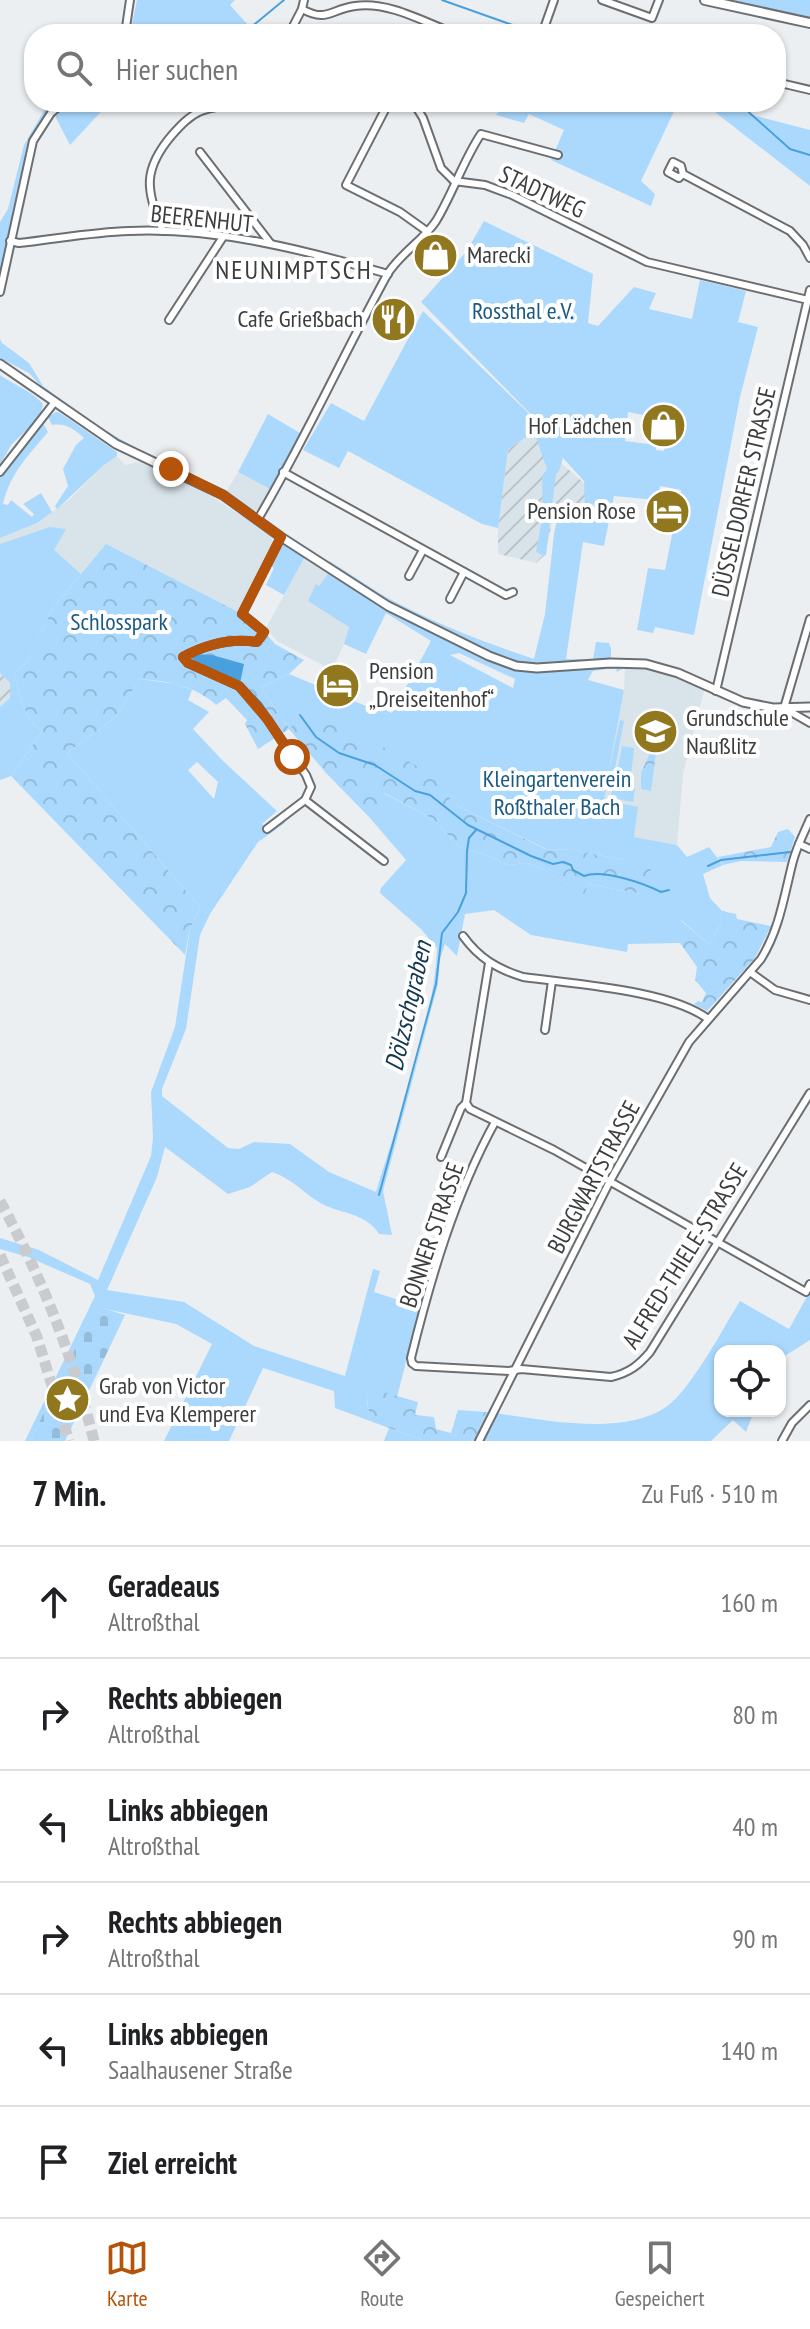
<!DOCTYPE html>
<html lang="de">
<head>
<meta charset="utf-8">
<style>
	:root { --surface:#fff; --page:#f6f6f6; --text:#202124; --muted:#757577; --line:#e0e0e0; --accent:#b45309 }
	body { margin:0; font-family:"PT Sans Narrow",sans-serif; background:var(--page); color:var(--text) }
	.controls { position:absolute; right:24px; bottom:24px; display:grid; overflow:hidden; border-radius:16px; box-shadow:0 2px 6px #0004 }
	.controls button { width:72px; height:72px; display:grid; place-items:center; padding:0; border:0; border-bottom:2px solid var(--line); background:var(--surface); color:var(--text); font:40px sans-serif }
	.stop { position:absolute; width:24px; height:24px; margin:-18px; border:6px solid #b45309; border-radius:50%; background:#fff }
	.stop.end { background:#b45309; border-color:#fff; box-shadow:0 2px 8px #0008 }
	.list { margin:0; padding:0; list-style:none }
	h2 { display:flex; justify-content:space-between; align-items:center; height:104px; margin:0; padding:0 32px; font-size:34px }
	h2 small { font-size:26px; font-weight:400; color:var(--muted) }
	.list li { display:grid; grid-template-columns:52px 1fr auto; gap:24px; align-items:center; box-sizing:border-box; height:112px; padding:0 32px; border-top:2px solid var(--line) }
	.list b { display:block; font-size:30px; white-space:nowrap }
	.list p { margin:0; font-size:26px; white-space:nowrap; color:var(--muted) }
	.list em { font-size:26px; font-style:normal; color:var(--muted) }
	.icon { flex:none; width:44px; height:44px; fill:none; stroke:currentColor; stroke-width:2; stroke-linecap:round; stroke-linejoin:round }
	.map { position:relative; flex:none; width:810px; height:1441px; overflow:hidden }
	.search { position:absolute; background:var(--surface); box-shadow:0 2px 6px #0004; left:24px; right:24px; top:24px; height:88px; display:flex; align-items:center; gap:20px; box-sizing:border-box; padding:0 28px; border-radius:32px; color:var(--muted); font-size:30px }
	.sheet { height:776px; background:var(--surface) }
	nav { display:flex; justify-content:space-around; align-items:center; box-sizing:border-box; height:112px; border-top:2px solid var(--line); background:var(--surface); font-size:22px; color:var(--muted) }
	nav a { display:grid; justify-items:center; gap:4px }
	nav .on { color:var(--accent) }
	.map>svg:first-child { display:block }
	.built { fill:#d9e3ea }
	.industrial { fill:url(#industrial-furrows) }
	.green { fill:#aad9fd; fill-rule:evenodd }
	.forest { fill:url(#forest-crowns) }
	.cemetery { fill:url(#cemetery-stones) }
	.water { fill:#49a0dc }
	.lines { fill:none; stroke-linecap:round; stroke-linejoin:round }
	.stream { stroke:#49a0dc; stroke-width:2 }
	.motorway-tunnel { stroke:#c9cbce; stroke-width:11; stroke-dasharray:11 5.5; stroke-linecap:butt }
	.minor-casing { stroke:#6b6f71; stroke-width:10 }
	.tertiary-casing { stroke:#6b6f71; stroke-width:11 }
	.secondary-casing { stroke:#6b6f71; stroke-width:12 }
	.minor { stroke:#fff; stroke-width:6 }
	.tertiary { stroke:#fff; stroke-width:7 }
	.secondary { stroke:#fff; stroke-width:8 }
	.route { stroke:#b45309; stroke-width:10 }
	.labels { text-anchor:middle; stroke-width:8; stroke-linejoin:round; paint-order:stroke }
	.street-label { font-size:24px; fill:#3b3d3e; stroke:#fff }
	.poi-label { font-size:24px; fill:#3b3d3e; stroke:#fff; text-anchor:start }
	.park-label { font-size:24px; fill:#1b5a83; stroke:#fff }
	.neighbourhood-label { font-size:26px; letter-spacing:2px; fill:#3b3d3e; stroke:#fff }
	.water-label { font-size:26px; font-style:italic; fill:#133851; stroke:#fff }
</style>
</head>
<body>
<div class="map">
<svg width="810" height="1441" viewBox="0 0 810 1441">
	<defs>
		<pattern id="industrial-furrows" width="10" height="10" patternUnits="userSpaceOnUse" patternTransform="scale(2)"><rect width="10" height="10" fill="#d9e3ea"/><path d="M-1 1l2-2M0 10L10 0M9 11l2-2" fill="none" stroke="#bbc4ca"/></pattern>
		<pattern id="forest-crowns" width="20" height="18" patternUnits="userSpaceOnUse" patternTransform="scale(2)"><rect width="20" height="18" fill="#aad9fd"/><path d="M2 6a3 3 0 1 1 6 0M12 15a3 3 0 1 1 6 0" fill="none" stroke="#93bbda"/></pattern>
		<pattern id="cemetery-stones" width="16" height="16" patternUnits="userSpaceOnUse" patternTransform="scale(2)"><rect width="16" height="16" fill="#aad9fd"/><path d="M2 7V4a2 2 0 0 1 4 0v3zM10 15v-3a2 2 0 0 1 4 0v3z" fill="#93bbda"/></pattern>
	</defs>
	<rect width="100%" height="100%" fill="#eceff2"/>
	<g class="built">
		<path d="M117 456 125 465 138 462 159 468 201 490 269 533 273 542 237 620 81 574 53 550 0 571V538L37 523 70 499 104 465Z"/>
		<path d="M238 472 270 489 260 510H252L226 492Z"/>
		<path d="M304 559 328 573 308 601 349 627 344 644 332 670 277 641 266 628Z"/>
		<path d="M631 663 646 664 705 687 683 774 677 845 634 837 603 800 624 690 625 668Z"/>
	</g>
	<g class="industrial">
		<path d="M541 428 548 436 561 463 584 483 586 500 585 514 553 515 546 554 536 563 498 554V528L508 449Z"/>
		<path d="M0 673 10 683V698L0 707Z"/>
	</g>
	<g class="green">
		<path d="M137 0H235L230 5 248 25 232 34H130Z"/>
		<path d="M730 0H810V20L742 5Z"/>
		<path d="M49 102H58L46 113 30 143 0 275V222L8 209 24 145Z"/>
		<path d="M69 102H110L70 145 54 114Z"/>
		<path d="M505 102H545L571 110 576 102H720L756 116 810 130V186L715 112 678 103 641 181 655 194 651 206 551 160 564 130 529 114 524 123 496 115Z"/>
		<path d="M484 221 593 274 588 323 598 326 634 287 656 293 649 309 692 319 700 280 746 291 738 322 758 327 740 397 694 635 655 627 653 633 637 630 648 568 665 570 681 490 660 486 657 500 614 496 604 546 583 542 566 659H593L596 642 609 643 611 648V663H631L617 672 616 668 593 671 588 680 624 690 608 775 620 720 624 721 612 784 635 788 633 802 611 798 612 791 606 789 604 800 638 807 634 837 677 845 687 857 709 847 723 865 703 874 710 898 722 911 721 923 710 945 681 920 680 943 628 944 627 952 531 935 494 910 465 914 457 956 445 944 440 959 438 984 383 1191 392 1235 379 1234C366 1213 342 1214 322 1204 304 1194 292 1178 272 1172L250 1187 228 1194 165 1147 157 1177 107 1290 184 1302 254 1346 345 1376 373 1269 380 1271 374 1292 420 1307 397 1397 369 1389 367 1400 370 1421 335 1408 334 1391 263 1368 229 1441H164L212 1344 176 1324 96 1307 30 1441H25L95 1296 90 1284 28 1257 0 1249V1238L39 1250 98 1280 151 1156 153 1138 151 1092 175 1027 190 929 200 907 67 753 115 718 140 679 176 684 192 690 188 700 209 712 193 729 223 761 277 811 262 824 267 828 282 818 285 823 258 842 210 914 200 935 186 1029 162 1089V1096L228 1148 239 1149 254 1142 290 1144 329 1172 376 1192C398 1119 434 1024 437 948L421 929 380 893 381 888 406 860 369 817 383 793 433 819 459 847 483 854 508 865 527 863 540 867 583 894 588 884 643 894 624 860 573 850 546 849 458 806 436 786 289 728 261 688 289 674 366 706 368 702 392 713 431 641 386 613 366 654 344 644 349 627 308 601 316 584 319 586 331 569 329 561C348 572 367 586 386 597 434 623 483 642 534 659L545 614 554 534 558 515 576 516 585 514 584 481 563 458 559 471 556 474 546 554 544 556 536 552 543 513 542 476 547 469 534 432 508 449 498 528 482 524 348 451 339 468 303 450 331 403 364 421 423 311 550 434 421 302 466 252ZM628 412 668 420 664 451 656 450V445L625 441ZM459 653 515 679 513 688 450 655ZM197 762 218 782 214 799 188 770Z"/>
		<path d="M0 339 2 343 29 363 43 386 96 425 136 448 119 443 47 393 29 373 0 358Z"/>
		<path d="M0 375C14 385 32 391 43 404L40 417 11 445 0 465Z"/>
		<path d="M56 412 60 413 117 452V456L104 465 57 509 55 506 68 486 63 469 76 445 84 438C74 429 66 423 52 425L48 417Z"/>
		<path d="M268 414 300 433 270 489 238 472Z"/>
		<path d="M43 423 48 432C28 456 10 473 3 504L8 505 11 500 32 517 34 514 23 504 41 493 52 512 37 523 0 538V477Z"/>
		<path d="M50 527 66 529 54 550 81 574 53 608 26 663 14 673C20 697 23 716 42 732L11 776 0 780V707L10 698V683L0 673V544Z"/>
		<path d="M281 537 307 553 284 595 266 585 274 568 268 564Z"/>
		<path d="M622 746 634 748 631 776 617 773Z"/>
		<path d="M810 1291V1340L780 1359V1351H720V1411H754L746 1432 733 1420 711 1441H474L486 1412C538 1418 620 1438 666 1407 691 1390 723 1328 740 1301L789 1329Z"/>
		<path d="M389 1428 425 1441H384Z"/>
	</g>
	<g class="forest">
		<path d="M106 544 242 614 260 627 275 644 304 660 289 674 261 688 289 728 313 714 376 743 436 777 437 786 458 806 545 849 573 850 624 860 651 868 643 894 588 884 584 895 540 867 527 863 508 865 483 854 459 847 433 819 384 793 369 817 326 773 289 729 258 749 245 724 247 720 226 698 216 705C196 686 167 681 140 679L115 718 67 753 200 907 190 929 185 955 11 776 42 732C23 716 20 697 14 673L26 663 53 608Z"/>
		<path d="M653 751 656 753 651 791 641 789V773L650 753Z"/>
		<path d="M788 829 795 837 787 862 741 861 723 865 718 857 771 847 778 832Z"/>
		<path d="M722 911 736 914 737 919 771 926 755 958 707 1011 694 1004 698 1001 702 1002 706 993 695 980 697 967 680 943V920L710 945 721 923Z"/>
		<path d="M369 1388 418 1402 415 1415 434 1417 436 1429 451 1433 458 1410 486 1412 474 1441H425L370 1421 367 1399Z"/>
	</g>
	<path class="cemetery" d="M96 1306 125 1315 65 1441H30Z"/>
	<path class="water" d="M195 654 212 655 244 664 240 683 212 672 191 658Z"/>
	<g class="lines">
		<g class="stream">
			<path d="M442 0 538 34"/>
			<path d="M250 28 284 0"/>
			<path d="M718 102 743 107 790 149 810 155"/>
			<path d="M300 715 316 737 339 753 375 765 415 791 430 795 468 825 531 856 553 864 563 862 571 865 573 870 584 876C603 869 643 883 661 892L669 890"/>
			<path d="M708 866 721 860 790 852"/>
			<path d="M379 1195 436 984 442 933 458 912 466 893 467 851 469 838 476 830"/>
		</g>
		<g class="motorway-tunnel">
			<path d="M0 1201C42 1278 73 1356 94 1441"/>
			<path d="M0 1255 37 1337 69 1441"/>
		</g>
		<defs>
			<g id="minor">
				<path d="M602 0 652 18 659 0"/>
				<path d="M302 9C327 23 331 9 355 6 389 1 424 22 456 34"/>
				<path d="M125 34 130 0"/>
				<path d="M289 34 302 9 304 0"/>
				<path d="M542 34 554 0"/>
				<path d="M776 82 810 90"/>
				<path d="M389 102 346 185 400 212 428 232"/>
				<path d="M413 102 423 118 441 168 454 181"/>
				<path d="M200 152 271 244"/>
				<path d="M683 174 679 178 668 172 673 162 681 166 683 174 790 231 803 245 810 258"/>
				<path d="M454 181 485 185 512 195 647 262 808 300"/>
				<path d="M163 231C145 190 143 169 172 135 180 126 189 116 201 111 212 107 225 106 237 102"/>
				<path d="M10 241 19 243C56 239 93 232 129 231 216 227 305 250 388 274"/>
				<path d="M0 292 33 141 51 113 64 102"/>
				<path d="M169 320 223 237"/>
				<path d="M0 472 54 403"/>
				<path d="M283 472 506 595 513 592"/>
				<path d="M258 519C305 440 343 355 387 275 399 254 423 241 436 221 453 193 463 161 481 134L558 155"/>
				<path d="M409 576 423 550"/>
				<path d="M450 599 464 572"/>
				<path d="M810 619 784 708 810 723"/>
				<path d="M716 691 810 290"/>
				<path d="M305 800 384 861"/>
				<path d="M267 829 305 800 311 787 306 775 258 706 239 686 188 663 183 657C205 645 231 638 257 642L264 632 242 614 281 537"/>
				<path d="M799 844 810 849"/>
				<path d="M463 936C479 958 497 969 523 977 573 984 670 990 708 1019"/>
				<path d="M750 972 775 990 810 1000"/>
				<path d="M545 1030 552 981"/>
				<path d="M466 1103 470 1109 554 1150 806 1292 810 1284"/>
				<path d="M495 1122C455 1195 431 1277 411 1358L412 1363 416 1366 509 1371 521 1369 611 1377C629 1373 639 1365 650 1352L810 1093"/>
				<path d="M441 1157 461 1108 466 1103 489 963"/>
				<path d="M479 1441 610 1181 689 1042 761 959C780 928 784 896 793 861 797 846 804 833 810 819"/>
				<path d="M782 1441 792 1423 810 1405"/>
			</g>
			<path id="tertiary" d="M0 364 116 444 223 495 281 537 388 606 489 656 516 666 537 668 610 663 646 664 678 673 743 702 773 708 810 707"/>
			<path id="secondary" d="M705 0 810 23"/>
		</defs>
		<use href="#minor" class="minor-casing"/>
		<use href="#tertiary" class="tertiary-casing"/>
		<use href="#secondary" class="secondary-casing"/>
		<use href="#minor" class="minor"/>
		<use href="#tertiary" class="tertiary"/>
		<use href="#secondary" class="secondary"/>
	</g>
	<g class="lines">
		<path class="route" d="M171 469 223 495 281 537 242 614 264 632 257 642C231 638 205 645 183 657L188 663 239 686 268 720 292 757"/>
	</g>
	<defs>
		<symbol id="shop-disc" viewBox="-11 -11 22 22"><circle r="9.5" fill="#91771d" stroke="#fff"/><path d="M-5-2.5h2.3a2.7 3.5 0 0 1 5.4 0H5L5.5 6h-11ZM-1.5-2.5h3a1.5 2.3 0 0 0-3 0Z" fill="#fff"/></symbol>
		<symbol id="restaurant-disc" viewBox="-11 -11 22 22"><circle r="9.5" fill="#91771d" stroke="#fff"/><path d="M-5-6h1v4h1v-4h1v4h1v-4h1v5L-1.5 .5V6h-2V.5L-5-1ZM5-6V6H3V1.5H1.5Q1.5-4 5-6Z" fill="#fff"/></symbol>
		<symbol id="hotel-disc" viewBox="-11 -11 22 22"><circle r="9.5" fill="#91771d" stroke="#fff"/><path d="M-6-4.5h1.5V1H6V5H4.5V3h-9V5H-6ZM-4 0a1.8 1.8 0 1 1 3.6 0ZM.5 0V-2.5h3Q6-2.5 6 0Z" fill="#fff"/></symbol>
		<symbol id="school-disc" viewBox="-11 -11 22 22"><circle r="9.5" fill="#91771d" stroke="#fff"/><path d="M0-5L7-2L0 1L-7-2ZM-4 1L0 2.5L4 1V4Q0 6-4 4Z" fill="#fff"/></symbol>
		<symbol id="sight-disc" viewBox="-11 -11 22 22"><circle r="9.5" fill="#91771d" stroke="#fff"/><path d="M0-6L1.8-2.2L6-1.7L2.9 1.2L3.7 5.4L0 3.3L-3.7 5.4L-2.9 1.2L-6-1.7L-1.8-2.2Z" fill="#fff"/></symbol>
	</defs>
	<g fill-rule="evenodd">
		<use href="#shop-disc" x="410" y="230" width="51" height="51"/>
		<use href="#restaurant-disc" x="368" y="294" width="51" height="51"/>
		<use href="#shop-disc" x="638" y="400" width="51" height="51"/>
		<use href="#hotel-disc" x="642" y="486" width="51" height="51"/>
		<use href="#hotel-disc" x="312" y="660" width="51" height="51"/>
		<use href="#school-disc" x="630" y="706" width="51" height="51"/>
		<use href="#sight-disc" x="42" y="1374" width="51" height="51"/>
	</g>
	<g class="labels">
		<g class="street-label">
			<text transform="translate(542 192) rotate(25)" y="8">STADTWEG</text>
			<text transform="translate(202 219) rotate(6)" y="8">BEERENHUT</text>
			<text transform="translate(744 492) rotate(-77)" y="8">DÜSSELDORFER STRASSE</text>
			<text transform="translate(594 1177) rotate(-62)" y="8">BURGWARTSTRASSE</text>
			<text transform="translate(432 1235) rotate(-71)" y="8">BONNER STRASSE</text>
			<text transform="translate(685 1256) rotate(-58)" y="8">ALFRED-THIELE-STRASSE</text>
		</g>
		<g class="poi-label">
			<text x="467" y="263">Marecki</text>
			<text x="363" y="327" text-anchor="end">Cafe Grießbach</text>
			<text x="632" y="434" text-anchor="end">Hof Lädchen</text>
			<text x="636" y="519" text-anchor="end">Pension Rose</text>
			<text x="369" y="679">Pension<tspan x="369" dy="28">„Dreiseitenhof“</tspan></text>
			<text x="686" y="726">Grundschule<tspan x="686" dy="28">Naußlitz</tspan></text>
			<text x="99" y="1394">Grab von Victor<tspan x="99" dy="28">und Eva Klemperer</tspan></text>
		</g>
		<g class="park-label">
			<text x="523" y="319">Rossthal e.V.</text>
			<text x="119" y="630">Schlosspark</text>
			<text x="557" y="787">Kleingartenverein<tspan x="557" dy="28">Roßthaler Bach</tspan></text>
		</g>
		<g class="neighbourhood-label">
			<text x="294" y="279">NEUNIMPTSCH</text>
		</g>
		<g class="water-label">
			<text transform="translate(408 1006) rotate(-77)" y="9">Dölzschgraben</text>
		</g>
	</g>
</svg>
<div class="controls">
<button><svg class="icon" aria-label="locate" viewBox="0 0 24 24"><circle cx="12" cy="12" r="6"/><path d="M12 2v4M12 18v4M2 12h4M18 12h4"/></svg></button>
</div>
<div class="stop" style="left:292px;top:757px"></div>
<div class="stop end" style="left:171px;top:469px"></div>
<div class="search"><svg class="icon" aria-label="search" viewBox="0 0 24 24"><circle cx="10" cy="10" r="6"/><path d="M15 15l6 6"/></svg>Hier suchen</div>
</div>
<section class="sheet">
<h2>7 Min.<small>Zu Fuß · 510 m</small></h2>
<ul class="list">
<li><svg class="icon" aria-label="ahead" viewBox="0 0 24 24"><path d="M12 20V5M6 11l6-6 6 6"/></svg><div><b>Geradeaus</b><p>Altroßthal</p></div><em>160 m</em></li>
<li><svg class="icon" aria-label="right" viewBox="0 0 24 24"><path d="M7 20v-9h11M14 6l5 5-5 5"/></svg><div><b>Rechts abbiegen</b><p>Altroßthal</p></div><em>80 m</em></li>
<li><svg class="icon" aria-label="left" viewBox="0 0 24 24"><path d="M17 20v-9H6M10 6l-5 5 5 5"/></svg><div><b>Links abbiegen</b><p>Altroßthal</p></div><em>40 m</em></li>
<li><svg class="icon" aria-label="right" viewBox="0 0 24 24"><path d="M7 20v-9h11M14 6l5 5-5 5"/></svg><div><b>Rechts abbiegen</b><p>Altroßthal</p></div><em>90 m</em></li>
<li><svg class="icon" aria-label="left" viewBox="0 0 24 24"><path d="M17 20v-9H6M10 6l-5 5 5 5"/></svg><div><b>Links abbiegen</b><p>Saalhausener Straße</p></div><em>140 m</em></li>
<li><svg class="icon" aria-label="arrive" viewBox="0 0 24 24"><path d="M6 21V4h12l-3 4 3 4H6"/></svg><div><b>Ziel erreicht</b></div></li>
</ul>
</section>
<nav>
<a class="on"><svg class="icon" aria-label="map" viewBox="0 0 24 24"><path d="M3 6l6-2 6 2 6-2v14l-6 2-6-2-6 2zM9 4v14M15 6v14"/></svg>Karte</a>
<a><svg class="icon" aria-label="directions" viewBox="0 0 24 24"><path d="M12 3l9 9-9 9-9-9zM9 14v-3h6M13 9l2 2-2 2"/></svg>Route</a>
<a><svg class="icon" aria-label="saved" viewBox="0 0 24 24"><path d="M7 4h10v16l-5-4-5 4z"/></svg>Gespeichert</a>
</nav>
</body>
</html>
